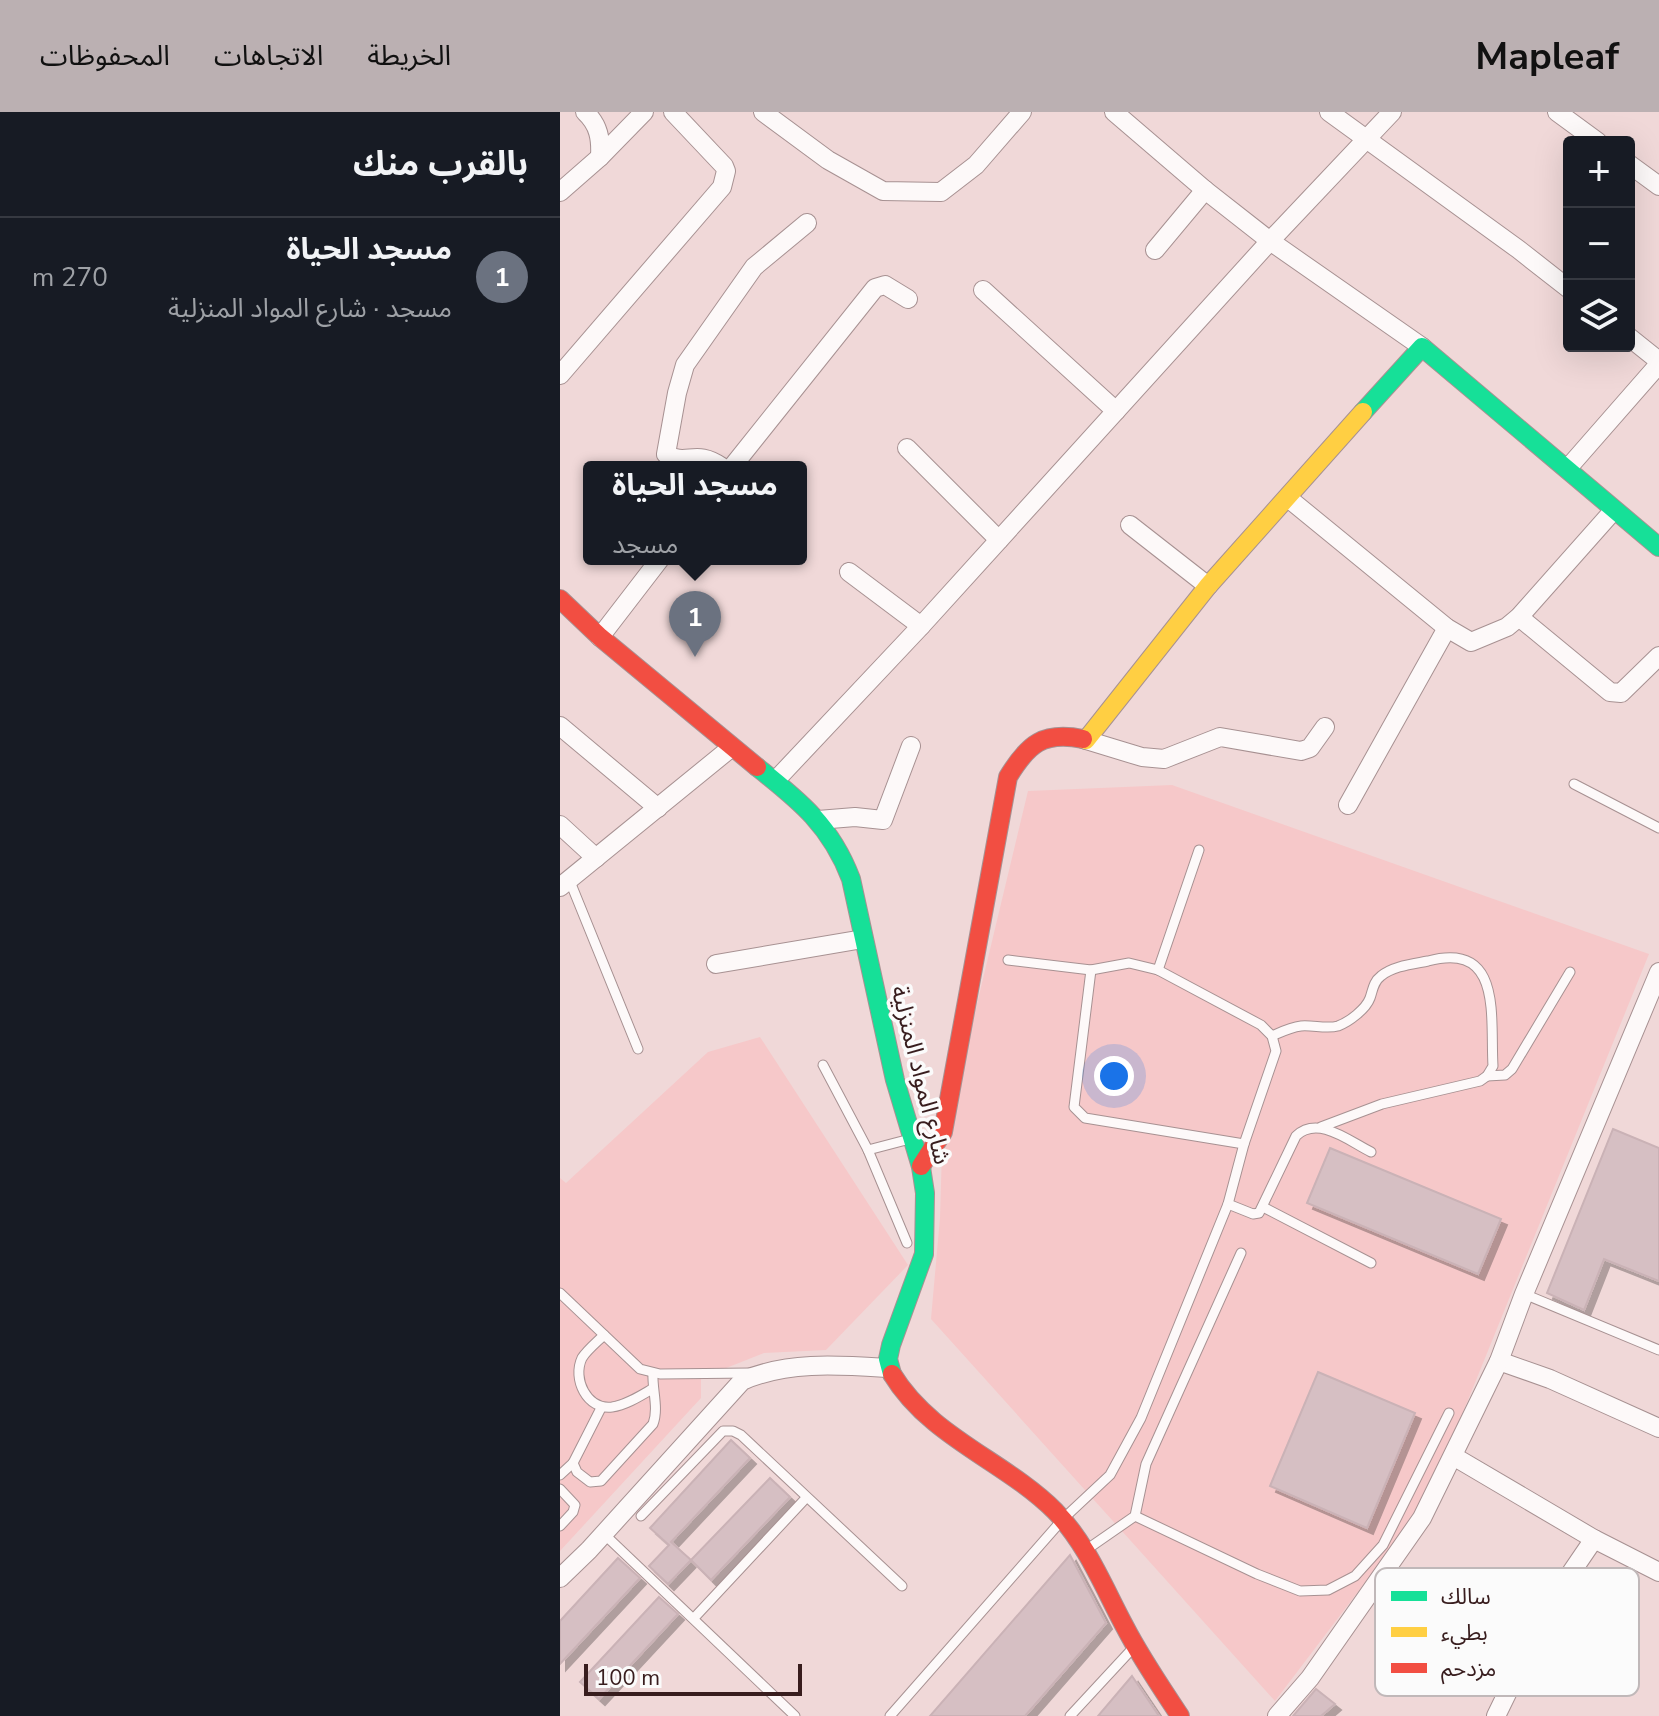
<!DOCTYPE html>
<html lang="ar">
<head>
<meta charset="utf-8">
<style>
	:root { --surface:#171b24; --page:#20242c; --text:#f1f3f6; --muted:#9ea1a6; --line:#363941; --accent:#bbb0b2 }
	body { margin:0; font-family:"Nunito Sans","Noto Sans Arabic",sans-serif; background:var(--page); color:var(--text); direction:rtl }
	.controls { position:absolute; right:24px; top:24px; display:grid; overflow:hidden; border-radius:8px; box-shadow:0 8px 32px #0002 }
	.controls button { width:72px; height:72px; display:grid; place-items:center; padding:0; border:0; border-bottom:2px solid var(--line); background:var(--surface); color:var(--text); font:40px sans-serif }
	.scale { position:absolute; left:24px; bottom:20px; width:218px; box-sizing:border-box; padding-left:8px; border:4px solid #381d1e; border-top:0; font-size:22px; line-height:28px; white-space:nowrap; color:#381d1e; -webkit-text-stroke:6px #fbfbfb; paint-order:stroke }
	.you { position:absolute; left:554px; top:964px; width:28px; height:28px; margin:-20px; border:6px solid #fff; border-radius:50%; background:#1a73e8; box-shadow:0 0 0 12px #1a73e833 }
	.badge { display:grid; place-items:center; width:52px; height:52px; border-radius:50%; background:var(--accent); color:#fff; font-size:26px; font-weight:700 }
	.pin { position:absolute; translate:-50% -66px; filter:drop-shadow(0 2px 4px #0008) }
	.pin::after { content:''; position:absolute; top:42px; width:28px; height:24px; background:inherit; clip-path:polygon(0 0,100% 0,50% 100%) }
	.popup { position:absolute; left:23px; top:349px; width:224px; height:104px; box-sizing:border-box; display:grid; place-content:center; border-radius:8px; background:var(--surface); filter:drop-shadow(0 2px 6px #0005); font-size:26px; white-space:nowrap; color:var(--muted) }
	.popup b { font-size:30px; color:var(--text) }
	.popup::after { content:''; position:absolute; left:50%; top:100%; margin-left:-16px; border:16px solid transparent; border-top-color:var(--surface) }
	.list { margin:0; padding:0; list-style:none }
	h2 { display:flex; justify-content:space-between; align-items:center; height:104px; margin:0; padding:0 32px; font-size:34px }
	h2 small { font-size:26px; font-weight:400; color:var(--muted) }
	.list li { display:grid; grid-template-columns:52px 1fr auto; gap:24px; align-items:center; box-sizing:border-box; height:120px; padding:0 32px; border-top:2px solid var(--line) }
	.list b { display:block; font-size:30px; white-space:nowrap }
	.list p { margin:0; font-size:26px; white-space:nowrap; color:var(--muted) }
	.list em { font-size:26px; font-style:normal; color:var(--muted) }
	.icon { flex:none; width:44px; height:44px; fill:none; stroke:currentColor; stroke-width:2; stroke-linecap:round; stroke-linejoin:round }
	.map { position:relative; flex:none; width:1099px; height:1604px; overflow:hidden; direction:ltr }
	header { display:flex; align-items:center; gap:48px; box-sizing:border-box; height:112px; padding:0 40px; background:var(--accent); color:#111 }
	header strong { font-size:38px }
	nav { display:flex; gap:44px; margin-inline-start:auto; font-size:28px }
	main { display:flex }
	aside { flex:1; background:var(--surface) }
	.map>svg:first-child { display:block }
	.built { fill:#f6c8c9 }
	.building { fill:#d6bfc3; stroke:#cab2b6; stroke-width:2; filter:url(#shadow) }
	.lines { fill:none; stroke-linecap:round; stroke-linejoin:round }
	.lane-casing { stroke:#a79192; stroke-width:11 }
	.street-casing { stroke:#a79192; stroke-width:20 }
	.fast-casing { stroke:#a79192; stroke-width:20 }
	.slow-casing { stroke:#a79192; stroke-width:20 }
	.jam-casing { stroke:#a79192; stroke-width:20 }
	.lane { stroke:#fdf9f9; stroke-width:9 }
	.street { stroke:#fdf9f9; stroke-width:18 }
	.fast { stroke:#16e098; stroke-width:18 }
	.slow { stroke:#ffcf43; stroke-width:18 }
	.jam { stroke:#f24e42; stroke-width:18 }
	.labels { text-anchor:middle; stroke-width:7; stroke-linejoin:round; paint-order:stroke }
	.street-label { font-size:24px; fill:#381d1e; stroke:#fbfbfb }
	.key { fill:#fbfbfb; stroke:#c0b8b9; stroke-width:2 }
	.key-label { font-size:22px; fill:#381d1e }
</style>
</head>
<body>
<header>
<strong>Mapleaf</strong>
<nav><a>الخريطة</a><a>الاتجاهات</a><a>المحفوظات</a></nav>
</header>
<main>
<div class="map">
<svg width="1099" height="1604" viewBox="0 0 1099 1604">
	<defs>
		<filter id="shadow"><feDropShadow dx="6" dy="6" stdDeviation="0" flood-color="#0004"/></filter>
	</defs>
	<rect width="100%" height="100%" fill="#f0d8d8"/>
	<g class="built">
		<path d="M612 673 1089 842 867 1389 715 1589 371 1207 380 1106 382 1038 468 679Z"/>
		<path d="M200 925 348 1153 266 1238 204 1241 141 1266V1286L0 1439V1066L6 1071 148 940Z"/>
	</g>
	<g class="building">
		<path d="M1053 1017 1099 1036V1169L1044 1147 1024 1198 987 1181Z"/>
		<path d="M770 1036 941 1107 918 1162 747 1091Z"/>
		<path d="M758 1260 855 1301 807 1416 710 1374Z"/>
		<path d="M171 1328 190 1346 111 1430 131 1448 108 1472 89 1454 109 1433 90 1416Z"/>
		<path d="M210 1366 230 1385 151 1468 131 1448Z"/>
		<path d="M510 1443 546 1511 465 1604H370Z"/>
		<path d="M58 1446 80 1466 0 1552V1509Z"/>
		<path d="M99 1485 118 1502 39 1587 20 1570Z"/>
		<path d="M572 1564 599 1604H538Z"/>
		<path d="M756 1577 775 1592 761 1604H733Z"/>
	</g>
	<g class="lines">
		<defs>
			<g id="lane">
				<path d="M1014 672 1099 716"/>
				<path d="M9 767 78 937"/>
				<path d="M531 858 514 995 525 1006 684 1032"/>
				<path d="M598 858 639 738"/>
				<path d="M712 924C721 920 731 915 741 914 753 913 767 917 778 914 789 910 806 897 810 886 813 878 813 870 821 864 833 854 853 852 868 849 943 829 930 905 933 954L927 964 920 969 822 992 761 1015"/>
				<path d="M263 953 308 1038 347 1131"/>
				<path d="M927 964 945 963 952 957 1010 860"/>
				<path d="M308 1038 350 1027"/>
				<path d="M668 1092 693 1102 699 1101 736 1024C758 1003 789 1029 811 1040"/>
				<path d="M703 1095 811 1151"/>
				<path d="M0 1181 80 1257 100 1262 190 1261"/>
				<path d="M964 1182 1099 1238"/>
				<path d="M44 1223C37 1230 27 1238 22 1246 12 1267 27 1298 52 1295 66 1293 80 1284 92 1277"/>
				<path d="M41 1296 13 1351 17 1360 30 1370 41 1369 93 1312C99 1296 92 1278 93 1261"/>
				<path d="M0 1363 13 1351"/>
				<path d="M0 1377 15 1393 13 1400 0 1414"/>
				<path d="M81 1404 163 1319H173L181 1323 342 1474"/>
				<path d="M575 1404 697 1462 740 1479 768 1478 795 1464 823 1433 889 1301"/>
				<path d="M44 1422 235 1604"/>
				<path d="M526 1438 575 1404 586 1352 681 1141"/>
				<path d="M134 1506 246 1386"/>
				<path d="M330 1604 503 1407 550 1363 581 1306 668 1092 684 1032 716 939 712 924 701 913 598 858 569 851 531 858 448 848"/>
				<path d="M510 1604 573 1536"/>
			</g>
			<g id="street">
				<path d="M25 0C39 13 41 27 40 45"/>
				<path d="M203 0 268 48 323 79 381 80 416 53 462 0"/>
				<path d="M554 0 645 78 710 129 862 235"/>
				<path d="M769 0 958 137 1009 177"/>
				<path d="M997 0 1038 30"/>
				<path d="M1069 52 1099 74"/>
				<path d="M0 80 40 45 84 0"/>
				<path d="M595 138 645 78"/>
				<path d="M423 178 556 299"/>
				<path d="M1069 225 1099 249"/>
				<path d="M0 263 162 75 166 59 164 54 113 0"/>
				<path d="M347 336 439 428"/>
				<path d="M162 355C135 336 127 355 106 342L117 281 125 253 194 155 247 111"/>
				<path d="M172 355 315 176 325 173 348 187"/>
				<path d="M1008 356 1099 252"/>
				<path d="M728 386 887 516 911 530 947 515 959 505 1053 399"/>
				<path d="M570 413 648 474"/>
				<path d="M289 460 361 514"/>
				<path d="M959 505 1050 580 1061 581 1099 544"/>
				<path d="M40 525 100 447"/>
				<path d="M0 614 98 696"/>
				<path d="M526 628 582 645 604 647 660 625 741 639 750 636 765 615"/>
				<path d="M215 669 361 514 710 129 832 0"/>
				<path d="M788 693 887 516"/>
				<path d="M258 708 295 705 323 708 351 634"/>
				<path d="M0 713 36 746"/>
				<path d="M0 775 172 635"/>
				<path d="M156 852 303 827"/>
				<path d="M939 1249 990 1267 1099 1316"/>
				<path d="M893 1344 1034 1427 1099 1460"/>
				<path d="M0 1466 29 1438 182 1269C227 1249 279 1253 328 1256"/>
				<path d="M717 1604 750 1566 862 1406 939 1249 964 1182 1099 860"/>
				<path d="M936 1604 956 1563 959 1537 1034 1427"/>
			</g>
			<g id="fast">
				<path d="M803 300 862 235 1099 435"/>
				<path d="M197 655C240 689 271 714 291 767L335 968 361 1055 365 1081 364 1142 331 1233 328 1247 332 1262"/>
			</g>
			<path id="slow" d="M523 627 526 628 648 474 803 300"/>
			<g id="jam">
				<path d="M0 487 40 525 197 655"/>
				<path d="M361 1054 383 1020 448 665C468 632 483 619 523 627"/>
				<path d="M332 1262C370 1325 445 1349 495 1399 527 1432 544 1476 565 1515 581 1546 601 1575 620 1604"/>
			</g>
		</defs>
		<use href="#lane" class="lane-casing"/>
		<use href="#street" class="street-casing"/>
		<use href="#fast" class="fast-casing"/>
		<use href="#slow" class="slow-casing"/>
		<use href="#jam" class="jam-casing"/>
		<use href="#lane" class="lane"/>
		<use href="#street" class="street"/>
		<use href="#fast" class="fast"/>
		<use href="#slow" class="slow"/>
		<use href="#jam" class="jam"/>
	</g>
	<g class="labels">
		<g class="street-label">
			<text transform="translate(361 963) rotate(76)" y="8">شارع المواد المنزلية</text>
		</g>
	</g>
	<rect x="815" y="1456" width="264" height="128" rx="12" class="key"/>
	<rect x="831" y="1479" width="36" height="10" fill="#16e098"/>
	<rect x="831" y="1515" width="36" height="10" fill="#ffcf43"/>
	<rect x="831" y="1551" width="36" height="10" fill="#f24e42"/>
	<g class="key-label">
		<text x="881" y="1492">سالك</text>
		<text x="881" y="1528">بطيء</text>
		<text x="881" y="1564">مزدحم</text>
	</g>
</svg>
<div class="controls">
<button>+</button>
<button>−</button>
<button><svg class="icon" aria-label="layers" viewBox="0 0 24 24"><path d="M12 4l9 5-9 5-9-5zM3 14l9 5 9-5"/></svg></button>
</div>
<div class="scale">100 m</div>
<div class="you"></div>
<div class="pin badge" style="left:135px;top:545px;background:#6b7280">1</div>
<div class="popup"><b>مسجد الحياة</b>مسجد</div>
</div>
<aside>
<h2>بالقرب منك<small></small></h2>
<ul class="list">
<li><span class="badge" style="background:#6b7280">1</span><div><b>مسجد الحياة</b><p>مسجد · شارع المواد المنزلية</p></div><em>270 m</em></li>
</ul>
</aside>
</main>
</body>
</html>
